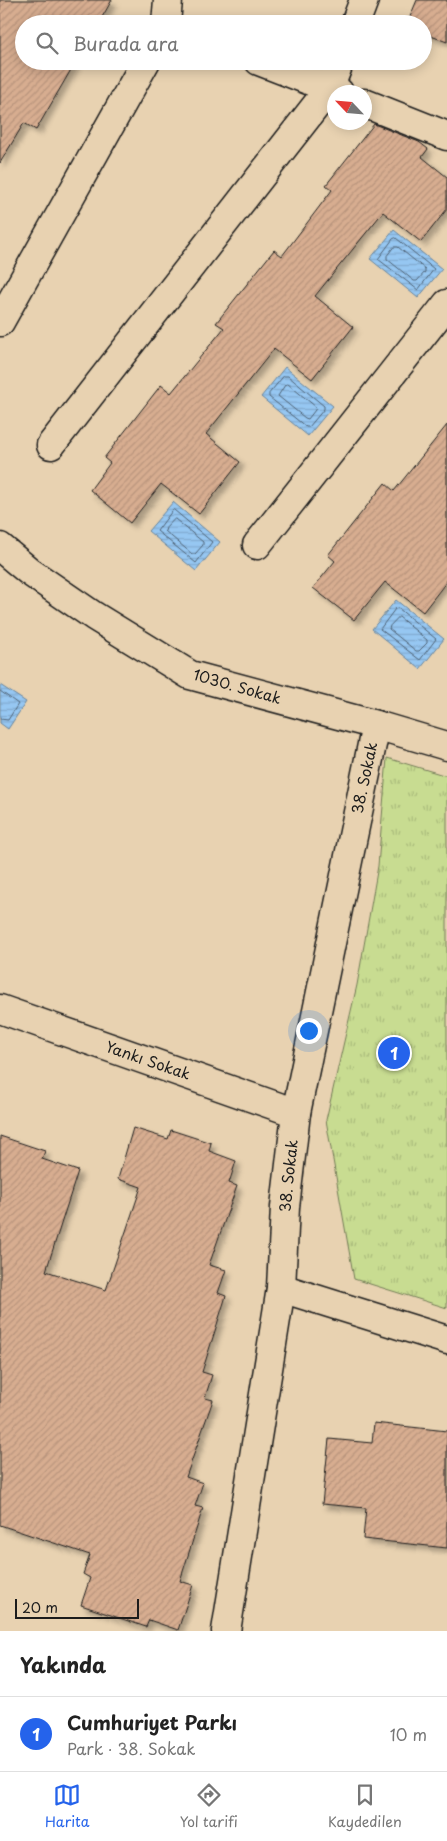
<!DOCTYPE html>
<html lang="tr">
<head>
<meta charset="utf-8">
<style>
	:root { --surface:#fff; --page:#f6f6f6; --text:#222; --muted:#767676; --line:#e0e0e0; --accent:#2563eb }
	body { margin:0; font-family:"Playpen Sans",sans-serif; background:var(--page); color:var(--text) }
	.compass { position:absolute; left:327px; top:85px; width:45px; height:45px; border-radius:50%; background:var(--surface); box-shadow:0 2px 12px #0003; rotate:296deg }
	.scale { position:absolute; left:15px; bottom:12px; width:124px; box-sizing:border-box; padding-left:5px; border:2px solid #1c1c1c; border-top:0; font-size:14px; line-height:18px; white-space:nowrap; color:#1c1c1c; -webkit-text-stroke:4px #e8d2b1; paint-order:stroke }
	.you { position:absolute; left:308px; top:1030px; width:18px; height:18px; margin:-12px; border:4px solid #fff; border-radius:50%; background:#1a73e8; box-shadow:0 0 0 8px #1a73e833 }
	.badge { display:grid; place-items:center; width:32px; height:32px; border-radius:50%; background:var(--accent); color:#fff; font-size:16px; font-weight:700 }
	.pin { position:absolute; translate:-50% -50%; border:2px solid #fff; box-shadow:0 1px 5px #0006 }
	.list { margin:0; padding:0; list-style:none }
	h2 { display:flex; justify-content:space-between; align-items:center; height:65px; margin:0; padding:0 20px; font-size:21px }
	h2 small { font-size:16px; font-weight:400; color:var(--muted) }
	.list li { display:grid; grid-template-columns:32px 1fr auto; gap:15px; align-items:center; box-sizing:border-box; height:75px; padding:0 20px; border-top:1px solid var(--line) }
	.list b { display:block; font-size:19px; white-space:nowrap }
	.list p { margin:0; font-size:16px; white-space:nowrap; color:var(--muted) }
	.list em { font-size:16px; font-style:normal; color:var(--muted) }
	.icon { flex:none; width:28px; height:28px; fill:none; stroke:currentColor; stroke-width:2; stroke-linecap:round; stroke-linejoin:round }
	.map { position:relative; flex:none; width:447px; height:1631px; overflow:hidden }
	.search { position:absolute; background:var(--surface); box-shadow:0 2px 12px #0003; left:15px; right:15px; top:15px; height:55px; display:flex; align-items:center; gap:12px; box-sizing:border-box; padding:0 18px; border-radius:28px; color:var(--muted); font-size:19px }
	.sheet { height:140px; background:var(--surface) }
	nav { display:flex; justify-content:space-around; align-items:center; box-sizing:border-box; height:70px; border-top:1px solid var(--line); background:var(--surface); font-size:14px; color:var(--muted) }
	nav a { display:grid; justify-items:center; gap:2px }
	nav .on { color:var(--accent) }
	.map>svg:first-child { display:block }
	.grass { fill:url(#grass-tufts); stroke:#727c56 }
	.water { fill:url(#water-rules); stroke:#65839c }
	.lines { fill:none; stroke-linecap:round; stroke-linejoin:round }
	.shore { stroke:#4d6072; stroke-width:1 }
	.building { fill:url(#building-hatch); stroke:#1c1c1c; filter:url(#shadow) }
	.minor-casing { stroke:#1c1c1c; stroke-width:31 }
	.tertiary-casing { stroke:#1c1c1c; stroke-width:31 }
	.minor { stroke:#e8d2b1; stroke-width:28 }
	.tertiary { stroke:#e8d2b1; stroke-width:28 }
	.labels { text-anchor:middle; stroke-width:4.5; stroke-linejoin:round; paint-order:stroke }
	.street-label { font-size:15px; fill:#1c1c1c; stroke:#e8d2b1 }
</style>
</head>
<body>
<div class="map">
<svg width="447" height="1631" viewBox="0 0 447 1631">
	<defs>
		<pattern id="grass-tufts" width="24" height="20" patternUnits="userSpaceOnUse" patternTransform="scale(1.25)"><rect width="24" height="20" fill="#c8dc91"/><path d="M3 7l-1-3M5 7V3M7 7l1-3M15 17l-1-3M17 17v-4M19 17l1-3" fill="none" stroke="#abbc7c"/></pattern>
		<pattern id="water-rules" width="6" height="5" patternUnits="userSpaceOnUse" patternTransform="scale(1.25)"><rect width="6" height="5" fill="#96c7f2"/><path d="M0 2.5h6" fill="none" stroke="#81aacf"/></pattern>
		<pattern id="building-hatch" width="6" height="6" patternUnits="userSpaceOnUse" patternTransform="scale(1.25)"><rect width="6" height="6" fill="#d7ad90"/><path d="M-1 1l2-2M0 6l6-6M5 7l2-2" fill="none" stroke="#b8947c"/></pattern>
		<filter id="shadow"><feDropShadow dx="4.5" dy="4.5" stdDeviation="2.5" flood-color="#0004"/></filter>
	</defs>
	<rect width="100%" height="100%" fill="#e8d2b1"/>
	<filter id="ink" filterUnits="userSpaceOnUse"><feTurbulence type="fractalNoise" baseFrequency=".02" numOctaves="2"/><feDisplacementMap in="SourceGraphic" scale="10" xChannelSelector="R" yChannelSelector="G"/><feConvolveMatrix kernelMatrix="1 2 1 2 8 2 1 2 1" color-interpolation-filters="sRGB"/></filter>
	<g filter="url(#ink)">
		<path class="grass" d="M387 758 447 776V1308L354 1279 326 1120 357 985 378 866Z"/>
		<g class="water">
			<path d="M394 230 442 269 418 298 370 259Z"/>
			<path d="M285 367 333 406 308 436 261 397Z"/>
			<path d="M173 502 220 542 196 571 148 531Z"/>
			<path d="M396 600 444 639 420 669 372 629Z"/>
			<path d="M0 685 26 702 8 729 0 723Z"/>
		</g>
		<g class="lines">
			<g class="shore">
				<path d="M396 238 434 269 418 290 378 259 393 239Z"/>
				<path d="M394 247H398L425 269V272L417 281H414L387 259V256Z"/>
				<path d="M284 376H288L324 406V409L309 427H306L269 397V394Z"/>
				<path d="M288 384 316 407 315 410 308 419 305 418 278 396 285 385Z"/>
				<path d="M174 510 212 542 196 563 157 531 172 511Z"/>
				<path d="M175 519 203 542V545L195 554H192L165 531 166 528Z"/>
				<path d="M398 608 436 639 420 660 380 629 395 609Z"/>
				<path d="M399 617 427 640V643L419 651H416L389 629 390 626Z"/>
				<path d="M0 691 18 704 8 720 0 719"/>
			</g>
		</g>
		<g class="building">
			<path d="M0 0H112L98 24H24V61H76L36 130 24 123 0 163Z"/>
			<path d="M417 0H447V42L423 33V24H407Z"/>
			<path d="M374 124 419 142 428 149 422 157 447 177V209L421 242 383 212 315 296 353 327 312 379 274 349 206 434 240 462 199 514 161 484 130 523 90 490 110 463 104 458 161 385 171 393 224 328 216 323 274 250 282 256 332 190 326 185Z"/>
			<path d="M447 425V581L423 612 385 582 354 620 313 588 335 561 328 555 385 483 394 491Z"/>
			<path d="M133 1128 168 1139 171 1130 211 1143 209 1151 236 1161 229 1183 237 1186 209 1265 226 1270 218 1293 226 1296 202 1372 212 1375 205 1398 213 1400 186 1477 203 1483 195 1506 203 1508 180 1581 193 1585 178 1630 149 1620 146 1627 81 1605 90 1578 83 1574 90 1555 0 1525V1136L45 1151 42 1159 78 1171 46 1271 106 1290 141 1187 118 1179Z"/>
			<path d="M374 1423 447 1431V1548L363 1539 366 1508 322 1504 329 1439 372 1443Z"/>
		</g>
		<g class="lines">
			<defs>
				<g id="minor">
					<path d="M166 24 168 0"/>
					<path d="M355 24 364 0"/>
					<path d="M259 61 339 92"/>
					<path d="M364 103 447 136"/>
					<path d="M0 322 146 61"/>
					<path d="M51 445 329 89 340 61"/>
					<path d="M257 545 447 304"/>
					<path d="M0 547 30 572 94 616 190 675 376 725 447 746"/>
					<path d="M0 1009 296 1113"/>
					<path d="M226 1631 281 1288 285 1207 296 1113 376 725"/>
				</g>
				<path id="tertiary" d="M281 1288 447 1340"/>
			</defs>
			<use href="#minor" class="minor-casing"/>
			<use href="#tertiary" class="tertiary-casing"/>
			<use href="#minor" class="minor"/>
			<use href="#tertiary" class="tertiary"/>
		</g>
	</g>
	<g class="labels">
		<g class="street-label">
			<text transform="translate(237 687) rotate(16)" y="5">1030. Sokak</text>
			<text transform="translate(365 778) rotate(-78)" y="5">38. Sokak</text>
			<text transform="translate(148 1061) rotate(19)" y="5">Yankı Sokak</text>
			<text transform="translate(289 1176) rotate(-84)" y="5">38. Sokak</text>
		</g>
	</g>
</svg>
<svg class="compass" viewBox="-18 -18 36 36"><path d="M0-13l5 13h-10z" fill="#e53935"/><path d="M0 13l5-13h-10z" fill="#767676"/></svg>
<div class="scale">20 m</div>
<div class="you"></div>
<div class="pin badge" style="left:394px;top:1053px">1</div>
<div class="search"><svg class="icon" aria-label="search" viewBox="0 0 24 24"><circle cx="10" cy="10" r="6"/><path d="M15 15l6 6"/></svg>Burada ara</div>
</div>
<section class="sheet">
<h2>Yakında<small></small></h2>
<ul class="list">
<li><span class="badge">1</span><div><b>Cumhuriyet Parkı</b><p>Park · 38. Sokak</p></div><em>10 m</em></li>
</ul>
</section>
<nav>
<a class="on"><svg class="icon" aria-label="map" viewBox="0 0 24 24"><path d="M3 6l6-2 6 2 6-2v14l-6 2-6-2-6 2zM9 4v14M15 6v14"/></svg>Harita</a>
<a><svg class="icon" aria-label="directions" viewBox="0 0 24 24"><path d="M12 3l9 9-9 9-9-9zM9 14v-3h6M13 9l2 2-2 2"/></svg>Yol tarifi</a>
<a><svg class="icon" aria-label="saved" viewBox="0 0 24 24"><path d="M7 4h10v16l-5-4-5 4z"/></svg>Kaydedilen</a>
</nav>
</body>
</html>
